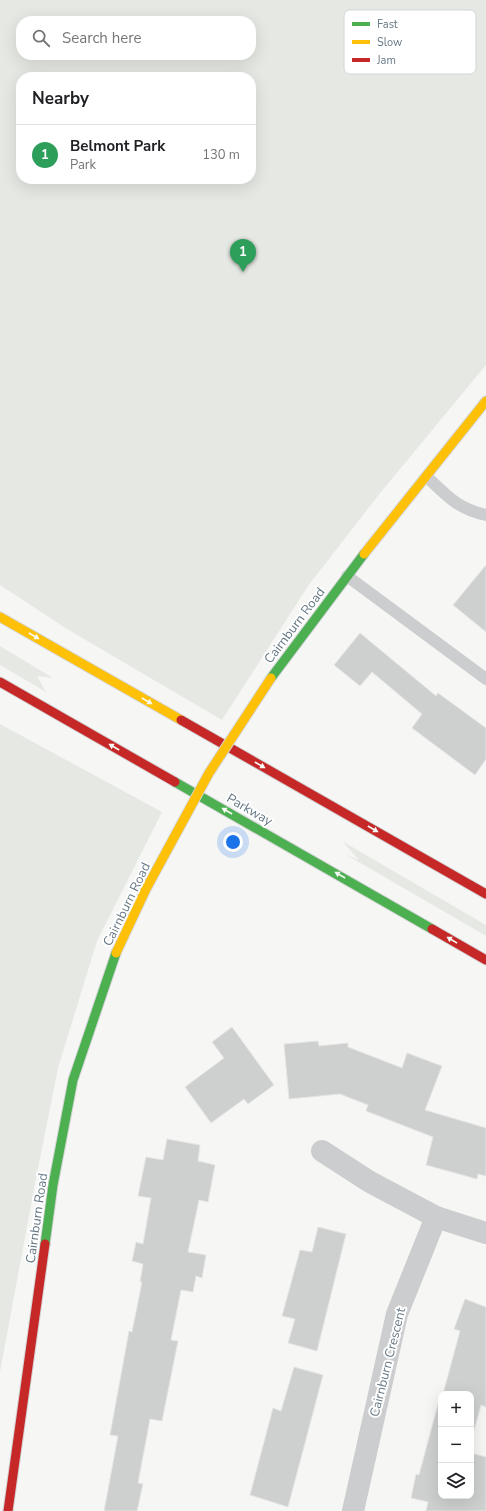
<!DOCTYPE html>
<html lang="en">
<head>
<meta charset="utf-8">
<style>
	:root { --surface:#fff; --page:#f6f6f6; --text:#202124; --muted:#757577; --line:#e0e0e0; --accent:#ea580c }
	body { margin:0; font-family:"Nunito Sans",sans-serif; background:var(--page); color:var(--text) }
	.controls { position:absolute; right:12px; bottom:12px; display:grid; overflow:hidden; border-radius:8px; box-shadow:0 4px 16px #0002 }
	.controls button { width:36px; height:36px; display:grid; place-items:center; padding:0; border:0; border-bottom:1px solid var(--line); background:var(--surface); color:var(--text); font:20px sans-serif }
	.you { position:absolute; left:233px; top:842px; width:14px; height:14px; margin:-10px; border:3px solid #fff; border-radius:50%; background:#1a73e8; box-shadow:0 0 0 6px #1a73e833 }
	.badge { display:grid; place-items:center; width:26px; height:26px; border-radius:50%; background:var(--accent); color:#fff; font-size:13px; font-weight:700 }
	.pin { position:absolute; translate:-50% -33px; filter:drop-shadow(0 1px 2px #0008) }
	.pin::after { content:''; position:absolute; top:21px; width:14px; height:12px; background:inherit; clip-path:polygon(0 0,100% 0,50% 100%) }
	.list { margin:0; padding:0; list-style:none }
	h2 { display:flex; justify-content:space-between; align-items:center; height:52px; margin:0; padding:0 16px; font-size:17px }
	h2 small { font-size:13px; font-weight:400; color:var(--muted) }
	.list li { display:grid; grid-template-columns:26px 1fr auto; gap:12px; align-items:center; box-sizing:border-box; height:60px; padding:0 16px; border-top:1px solid var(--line) }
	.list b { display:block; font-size:15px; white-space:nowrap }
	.list p { margin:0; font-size:13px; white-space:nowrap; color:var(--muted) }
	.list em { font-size:13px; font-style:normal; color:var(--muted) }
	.icon { flex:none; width:22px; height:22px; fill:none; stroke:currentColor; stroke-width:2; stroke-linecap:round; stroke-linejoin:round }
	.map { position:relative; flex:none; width:486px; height:1511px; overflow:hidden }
	.search { position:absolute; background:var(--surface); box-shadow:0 4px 16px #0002; left:16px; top:16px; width:240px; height:44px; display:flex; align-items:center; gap:10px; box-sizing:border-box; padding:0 14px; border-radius:16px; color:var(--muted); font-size:15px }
	.panel { position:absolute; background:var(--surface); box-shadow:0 4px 16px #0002; left:16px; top:72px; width:240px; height:112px; border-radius:16px }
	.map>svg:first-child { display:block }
	.green { fill:#e6e9e3; fill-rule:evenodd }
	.building { fill:#ced0d0; stroke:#e5e5e4 }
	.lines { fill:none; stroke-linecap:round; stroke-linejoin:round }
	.fast-casing { stroke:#d3d4d5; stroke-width:11 }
	.slow-casing { stroke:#d3d4d5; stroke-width:11 }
	.jam-casing { stroke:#d3d4d5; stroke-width:11 }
	.lane { stroke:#cccdce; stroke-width:12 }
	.street { stroke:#cccdce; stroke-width:22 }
	.fast { stroke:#4caf50; stroke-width:9 }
	.slow { stroke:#ffc107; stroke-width:9 }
	.jam { stroke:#c62828; stroke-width:9 }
	.slow-bridge-casing { stroke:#d3d4d5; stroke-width:11; stroke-linecap:butt }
	.slow-bridge { stroke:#ffc107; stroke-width:9 }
	.oneway { fill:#f6fbf6 }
	.labels { text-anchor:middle; stroke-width:4; stroke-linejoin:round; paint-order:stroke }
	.street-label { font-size:13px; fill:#667885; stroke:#fff }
	.key { fill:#fff; stroke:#d1d6da; stroke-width:1 }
	.key-label { font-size:11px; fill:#667885 }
</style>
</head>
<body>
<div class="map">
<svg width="486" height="1511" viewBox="0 0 486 1511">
	<rect width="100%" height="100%" fill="#f6f6f5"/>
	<g class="green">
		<path d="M0 0H486V365L381 492 308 586 222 720 67 629 0 585ZM21 21H251V55H21ZM21 77H251V179H21Z"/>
		<path d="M0 646 53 678 37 676 46 692 0 665Z"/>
		<path d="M0 724 162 812 97 941 58 1068 37 1173 0 1372Z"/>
		<path d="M342 841 486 925V936L345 854 359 860Z"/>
	</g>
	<g class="building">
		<path d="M486 565V632L453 605Z"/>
		<path d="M360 633 436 696 438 693 486 728V759L475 775 412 728 422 714 372 672 360 686 334 665Z"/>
		<path d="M232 1027 274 1085 248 1104 244 1099 211 1123 185 1087 224 1058 212 1042Z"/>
		<path d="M318 1041 319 1046 348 1043V1047L402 1068 407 1053 442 1066 425 1110 486 1128V1176L478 1174 477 1179 426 1165 433 1137 366 1111 368 1105 340 1094 289 1099 284 1044Z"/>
		<path d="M167 1139 200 1145 198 1161 215 1165 208 1202 199 1200 188 1252 206 1255 202 1278 196 1276 193 1292 181 1290 171 1340 178 1341 162 1421 150 1419 138 1483 143 1484 137 1511H104L118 1436 110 1435 129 1331 132 1332 142 1282H140L143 1264 132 1261 136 1242 143 1244 151 1198 138 1196 146 1157 163 1160Z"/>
		<path d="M318 1227 346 1234 317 1351 288 1343 295 1319 282 1316 300 1250 312 1252Z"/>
		<path d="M465 1299 486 1307V1407L481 1405 471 1441V1394H443L460 1331 454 1329Z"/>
		<path d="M294 1367 323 1375 288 1507 250 1495 273 1408 281 1411Z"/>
		<path d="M441 1402V1496H471V1453L486 1457V1511H426L428 1502 411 1498 416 1474 419 1475 438 1404 440 1405Z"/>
	</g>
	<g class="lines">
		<defs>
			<g id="fast">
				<path d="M271 678 364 554"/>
				<path d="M175 782 432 929"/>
				<path d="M45 1244 53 1185 73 1080 116 953"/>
			</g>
			<g id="slow">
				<path d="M364 554 486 401"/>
				<path d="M0 617 181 720"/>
				<path d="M116 953 146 889"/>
			</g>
			<g id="jam">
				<path d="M0 682 175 782"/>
				<path d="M181 720 486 894"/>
				<path d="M432 929 486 960"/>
				<path d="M8 1511 45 1244"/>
			</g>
		</defs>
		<use href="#fast" class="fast-casing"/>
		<use href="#slow" class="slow-casing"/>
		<use href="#jam" class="jam-casing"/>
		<g class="lane">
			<path d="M427 477C447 496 458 509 486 515"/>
			<path d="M347 576 486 679"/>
		</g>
		<g class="street">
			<path d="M322 1151 370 1182 436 1217"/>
			<path d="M353 1511 397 1314 436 1217 486 1233"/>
		</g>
		<use href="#fast" class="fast"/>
		<use href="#slow" class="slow"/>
		<use href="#jam" class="jam"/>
		<defs>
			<path id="slow-bridge" d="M146 889 209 773 271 678"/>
		</defs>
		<use href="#slow-bridge" class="slow-bridge-casing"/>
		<use href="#slow-bridge" class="slow-bridge"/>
	</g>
	<defs><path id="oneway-solid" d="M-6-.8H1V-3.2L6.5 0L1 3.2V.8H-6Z"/></defs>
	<g class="oneway">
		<use href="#oneway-solid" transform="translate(34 636) rotate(30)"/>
		<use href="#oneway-solid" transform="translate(147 701) rotate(30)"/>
		<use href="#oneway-solid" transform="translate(114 747) rotate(-150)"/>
		<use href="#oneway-solid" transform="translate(260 765) rotate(30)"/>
		<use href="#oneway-solid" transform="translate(227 811) rotate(-150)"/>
		<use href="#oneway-solid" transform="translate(373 829) rotate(30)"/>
		<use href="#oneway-solid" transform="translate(340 875) rotate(-150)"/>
		<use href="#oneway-solid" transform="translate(452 940) rotate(-149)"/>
	</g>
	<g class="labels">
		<g class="street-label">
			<text transform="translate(294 625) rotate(-53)" y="5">Cairnburn Road</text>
			<text transform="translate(250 809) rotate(30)" y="5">Parkway</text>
			<text transform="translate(126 904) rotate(-64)" y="5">Cairnburn Road</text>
			<text transform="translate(36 1218) rotate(-82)" y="5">Cairnburn Road</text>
			<text transform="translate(387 1362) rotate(-76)" y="5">Cairnburn Crescent</text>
		</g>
	</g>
	<rect x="344" y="10" width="132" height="64" rx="6" class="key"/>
	<rect x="352" y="22" width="18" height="4" fill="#4caf50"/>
	<rect x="352" y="40" width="18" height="4" fill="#ffc107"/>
	<rect x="352" y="58" width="18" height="4" fill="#c62828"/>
	<g class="key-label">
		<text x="377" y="28">Fast</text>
		<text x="377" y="46">Slow</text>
		<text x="377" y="64">Jam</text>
	</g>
</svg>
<div class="controls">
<button>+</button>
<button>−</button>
<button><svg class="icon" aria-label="layers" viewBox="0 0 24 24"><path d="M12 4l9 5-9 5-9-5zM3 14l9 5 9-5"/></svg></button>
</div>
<div class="you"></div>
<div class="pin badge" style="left:243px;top:272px;background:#2e9e5b">1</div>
<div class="search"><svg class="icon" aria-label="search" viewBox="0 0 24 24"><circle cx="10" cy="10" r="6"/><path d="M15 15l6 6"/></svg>Search here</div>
<section class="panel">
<h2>Nearby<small></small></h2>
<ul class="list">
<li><span class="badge" style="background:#2e9e5b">1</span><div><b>Belmont Park</b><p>Park</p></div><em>130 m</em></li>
</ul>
</section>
</div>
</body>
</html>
